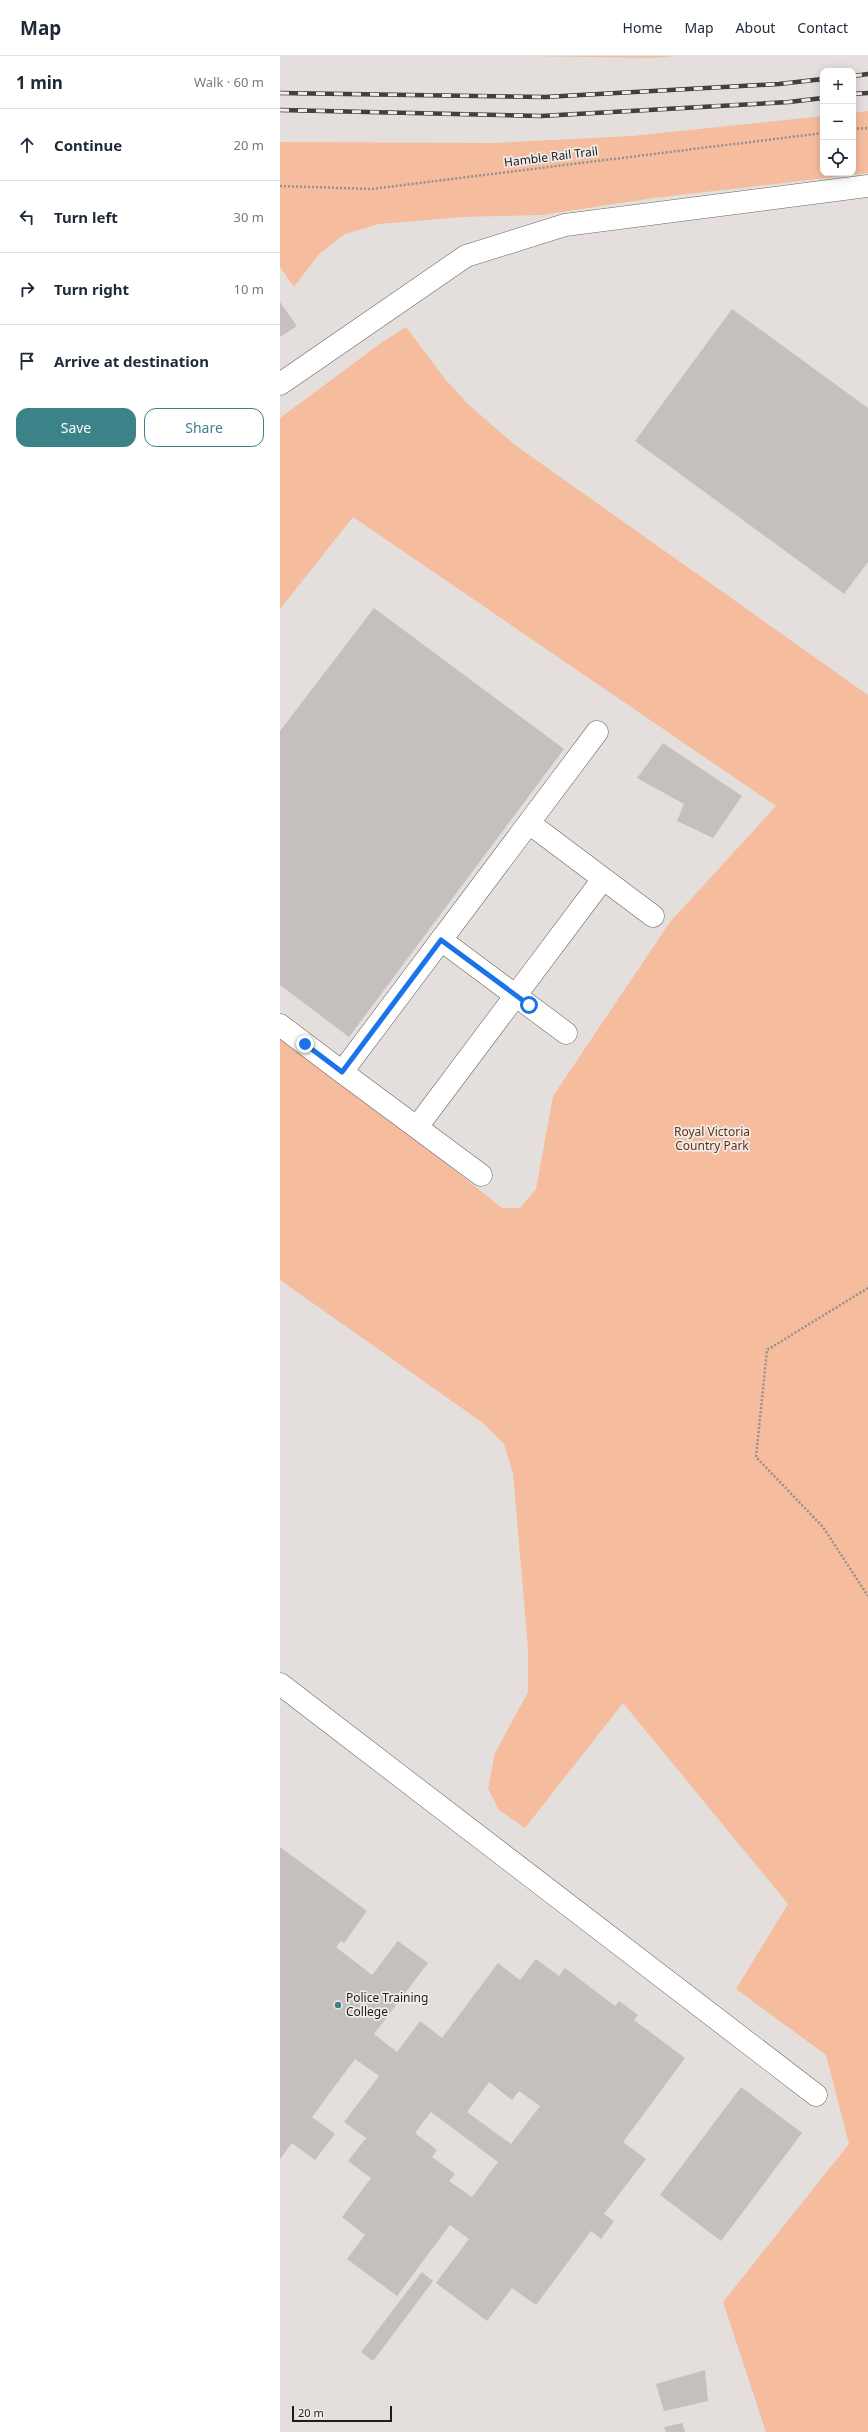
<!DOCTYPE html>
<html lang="en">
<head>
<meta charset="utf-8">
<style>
	:root { --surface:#fff; --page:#f6f6f7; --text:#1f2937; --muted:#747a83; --line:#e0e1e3; --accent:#3b8388 }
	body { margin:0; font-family:"Noto Sans",sans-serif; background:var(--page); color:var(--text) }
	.controls { position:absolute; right:12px; top:12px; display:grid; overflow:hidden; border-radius:8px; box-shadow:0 2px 10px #0003 }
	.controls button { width:36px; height:36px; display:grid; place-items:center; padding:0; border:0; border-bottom:1px solid var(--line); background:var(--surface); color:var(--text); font:20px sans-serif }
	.scale { position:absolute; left:12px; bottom:10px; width:100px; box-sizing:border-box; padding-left:4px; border:2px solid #1f1d1c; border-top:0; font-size:11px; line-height:14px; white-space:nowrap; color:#1f1d1c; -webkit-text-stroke:3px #f1ecea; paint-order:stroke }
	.stop { position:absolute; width:12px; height:12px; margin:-9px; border:3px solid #1a73e8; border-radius:50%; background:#fff }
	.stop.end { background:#1a73e8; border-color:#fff; box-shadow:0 1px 4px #0008 }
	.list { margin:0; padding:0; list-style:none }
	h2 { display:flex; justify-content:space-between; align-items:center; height:52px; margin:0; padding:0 16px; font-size:17px }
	h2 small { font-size:13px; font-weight:400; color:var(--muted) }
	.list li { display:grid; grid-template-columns:26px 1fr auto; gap:12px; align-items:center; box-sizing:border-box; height:72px; padding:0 16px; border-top:1px solid var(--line) }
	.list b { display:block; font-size:15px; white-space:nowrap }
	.list em { font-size:13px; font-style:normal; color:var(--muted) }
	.actions { display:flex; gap:8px; padding:12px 16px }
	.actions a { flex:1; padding:9px 0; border:1px solid var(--accent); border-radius:12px; text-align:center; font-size:14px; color:var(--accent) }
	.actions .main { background:var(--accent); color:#fff }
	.icon { flex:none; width:22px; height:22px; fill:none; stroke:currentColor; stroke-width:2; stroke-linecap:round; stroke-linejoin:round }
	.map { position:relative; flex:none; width:588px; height:2376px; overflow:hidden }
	header { display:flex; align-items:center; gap:24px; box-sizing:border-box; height:56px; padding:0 20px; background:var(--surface); border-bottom:1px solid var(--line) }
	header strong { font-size:19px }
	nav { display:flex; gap:22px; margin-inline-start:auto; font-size:14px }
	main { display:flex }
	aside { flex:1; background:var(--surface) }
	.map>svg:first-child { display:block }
	.green { fill:#f5bd9d }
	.building { fill:#c5c0bd; fill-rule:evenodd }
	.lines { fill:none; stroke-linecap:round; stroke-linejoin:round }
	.minor-casing { stroke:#696562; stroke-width:23 }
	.path { stroke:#93908d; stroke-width:2.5; stroke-dasharray:2 2; stroke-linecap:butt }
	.minor { stroke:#fff; stroke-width:22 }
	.rail-casing { stroke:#423f3e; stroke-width:4.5 }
	.rail { stroke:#f1ecea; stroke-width:3; stroke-dasharray:9; stroke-linecap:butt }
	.route { stroke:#1a73e8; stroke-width:5 }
	.poi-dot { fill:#3b8388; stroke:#f1ecea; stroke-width:1.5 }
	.labels { text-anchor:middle; stroke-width:3.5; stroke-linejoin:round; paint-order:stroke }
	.street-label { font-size:12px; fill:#1f1d1c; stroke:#f1ecea }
	.park-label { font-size:12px; fill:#603215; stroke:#f1ecea }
	.poi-label { font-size:12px; fill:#1f1d1c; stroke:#f1ecea; text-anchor:start }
</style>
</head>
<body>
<header>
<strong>Map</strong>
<nav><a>Home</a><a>Map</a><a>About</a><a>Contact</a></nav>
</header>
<main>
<aside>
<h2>1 min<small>Walk · 60 m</small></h2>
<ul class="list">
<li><svg class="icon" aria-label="ahead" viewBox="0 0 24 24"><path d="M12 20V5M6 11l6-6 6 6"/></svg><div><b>Continue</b></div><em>20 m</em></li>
<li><svg class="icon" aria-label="left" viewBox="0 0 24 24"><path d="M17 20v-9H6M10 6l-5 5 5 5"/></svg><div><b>Turn left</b></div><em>30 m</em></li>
<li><svg class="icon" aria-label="right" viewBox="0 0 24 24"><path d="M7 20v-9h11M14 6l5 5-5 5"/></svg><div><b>Turn right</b></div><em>10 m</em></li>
<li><svg class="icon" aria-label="arrive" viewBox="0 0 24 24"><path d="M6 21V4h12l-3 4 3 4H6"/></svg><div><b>Arrive at destination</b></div></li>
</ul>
<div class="actions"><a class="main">Save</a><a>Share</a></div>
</aside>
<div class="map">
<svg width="588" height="2376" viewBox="0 0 588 2376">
	<rect width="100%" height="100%" fill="#e4dfdc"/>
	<g class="green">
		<path d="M248 0H395L374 2Z"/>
		<path d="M588 55V117L374 142 262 159 182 161 99 168 65 178 39 198 14 231 0 211V86L215 87 352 80 543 60V117H573V57Z"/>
		<path d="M126 271 165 323 188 348 235 389 588 639V2376H486L443 2246 569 2088 546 1999 456 1933 508 1848 343 1647 245 1772 219 1754 208 1733 215 1697 248 1636V1592L233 1417 224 1388 203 1367 0 1224V975L222 1152H240L256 1133 273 1040 390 866 496 750 73 461 0 553V362L101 287Z"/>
	</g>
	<g class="building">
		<path d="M0 246 17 270 0 281Z"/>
		<path d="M452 253 588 352V506L564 538 355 385Z"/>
		<path d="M94 552 284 693 69 981 0 929V675Z"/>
		<path d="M383 687 462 740 433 782 397 765 404 748 357 722Z"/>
		<path d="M0 1791 87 1855 64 1887 61 1885 56 1891 92 1919 118 1885 148 1907 94 1978 117 1996 140 1965 162 1982 218 1907 240 1924 256 1903 279 1920 285 1912 335 1950 339 1945 358 1959 354 1964 405 2002 343 2086 366 2103 324 2158 334 2165 321 2183 311 2175 256 2249 232 2232 207 2265 156 2227 189 2183 170 2169 117 2240 67 2203 85 2179 62 2161 91 2122 68 2105 86 2082 64 2066 99 2020 75 2003 32 2061 55 2078 35 2104 12 2087 0 2103ZM209 2026 232 2044 239 2035 260 2050 231 2088 187 2056ZM151 2056 218 2106 192 2141 169 2125 175 2118 152 2101 157 2094 135 2077Z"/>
		<path d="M461 2031 522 2077 441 2185 380 2139Z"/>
		<path d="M142 2216 153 2225 93 2305 81 2296Z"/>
		<path d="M425 2314 428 2345 384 2355 376 2328Z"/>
		<path d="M402 2367 405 2376H386L384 2371Z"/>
	</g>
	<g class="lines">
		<defs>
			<g id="minor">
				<path d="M0 328 186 200 285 169 588 130"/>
				<path d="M249 767 373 860"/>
				<path d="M161 884 286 977"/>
				<path d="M0 969 62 1016 317 676"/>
				<path d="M62 1016 201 1119"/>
				<path d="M137 1071 323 823"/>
				<path d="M0 1628 536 2039"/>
			</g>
		</defs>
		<use href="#minor" class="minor-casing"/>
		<g class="path">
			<path d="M573 73 588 72"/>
			<path d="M0 130 91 133 543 77"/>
			<path d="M588 1232 487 1294 476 1401 543 1471 588 1540"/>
		</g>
		<use href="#minor" class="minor"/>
		<defs>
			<g id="rail">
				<path d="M573 20 588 18"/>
				<path d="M0 37 265 41 499 28 543 23"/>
				<path d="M573 38 588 37"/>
				<path d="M0 54 261 60 509 46 543 42"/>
			</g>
		</defs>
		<use href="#rail" class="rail-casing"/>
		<use href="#rail" class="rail"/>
	</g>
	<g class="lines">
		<path class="route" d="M25 988 62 1016 161 884 249 949"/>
	</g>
	<circle class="poi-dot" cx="58" cy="1949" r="4"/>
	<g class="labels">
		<g class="street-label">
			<text transform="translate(271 101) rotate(-7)" y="4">Hamble Rail Trail</text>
		</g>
		<g class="park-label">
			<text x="432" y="1080">Royal Victoria<tspan x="432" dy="14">Country Park</tspan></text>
		</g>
		<g class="poi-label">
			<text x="66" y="1946">Police Training<tspan x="66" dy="14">College</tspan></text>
		</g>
	</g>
</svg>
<div class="controls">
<button>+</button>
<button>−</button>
<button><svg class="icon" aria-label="locate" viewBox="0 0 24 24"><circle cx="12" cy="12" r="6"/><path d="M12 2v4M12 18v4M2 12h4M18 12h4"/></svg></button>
</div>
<div class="scale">20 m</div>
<div class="stop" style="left:249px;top:949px"></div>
<div class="stop end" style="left:25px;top:988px"></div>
</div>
</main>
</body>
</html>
